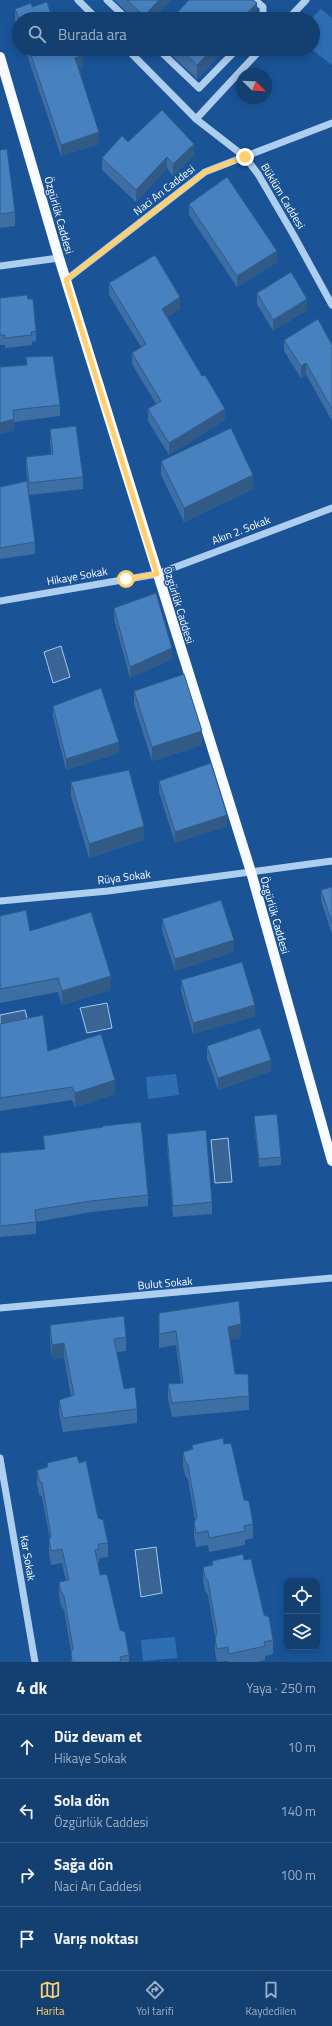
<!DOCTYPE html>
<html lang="tr">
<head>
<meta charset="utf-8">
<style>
	:root { --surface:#143f71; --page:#1d4676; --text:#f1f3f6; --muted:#9dafc3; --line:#335884; --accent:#ffd06d }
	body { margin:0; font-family:"Titillium Web",sans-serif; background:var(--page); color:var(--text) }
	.controls { position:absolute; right:12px; bottom:12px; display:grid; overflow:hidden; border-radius:8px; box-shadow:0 2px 10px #0003 }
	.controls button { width:36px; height:36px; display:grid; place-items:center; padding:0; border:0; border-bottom:1px solid var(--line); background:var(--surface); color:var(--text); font:20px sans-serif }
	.compass { position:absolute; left:236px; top:68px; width:36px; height:36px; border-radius:50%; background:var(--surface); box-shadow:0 2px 10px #0003; rotate:114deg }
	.stop { position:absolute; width:12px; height:12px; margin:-9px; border:3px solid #ffd06d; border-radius:50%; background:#fff }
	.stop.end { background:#ffd06d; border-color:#fff; box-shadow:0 1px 4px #0008 }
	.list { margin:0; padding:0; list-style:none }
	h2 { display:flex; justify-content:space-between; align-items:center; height:52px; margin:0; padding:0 16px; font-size:17px }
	h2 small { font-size:13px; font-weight:400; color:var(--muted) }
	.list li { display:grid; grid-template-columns:26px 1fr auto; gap:12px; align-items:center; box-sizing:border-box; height:64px; padding:0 16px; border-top:1px solid var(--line) }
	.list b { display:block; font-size:15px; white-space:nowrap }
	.list p { margin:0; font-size:13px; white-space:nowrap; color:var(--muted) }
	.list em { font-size:13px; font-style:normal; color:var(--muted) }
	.icon { flex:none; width:22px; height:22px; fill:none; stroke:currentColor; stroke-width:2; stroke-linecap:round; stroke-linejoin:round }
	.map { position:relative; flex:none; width:332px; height:1662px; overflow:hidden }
	.search { position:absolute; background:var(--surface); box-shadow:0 2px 10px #0003; left:12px; right:12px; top:12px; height:44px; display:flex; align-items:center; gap:10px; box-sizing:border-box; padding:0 14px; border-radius:22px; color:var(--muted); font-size:15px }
	.sheet { height:308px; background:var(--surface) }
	nav { display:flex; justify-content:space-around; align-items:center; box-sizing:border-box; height:56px; border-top:1px solid var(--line); background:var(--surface); font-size:11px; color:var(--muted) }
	nav a { display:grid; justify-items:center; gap:2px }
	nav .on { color:var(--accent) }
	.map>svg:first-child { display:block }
	.green { fill:#2e6fb4 }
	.water { fill:#3a6493; stroke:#a1c9f2 }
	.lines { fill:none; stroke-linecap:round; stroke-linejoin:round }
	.minor { stroke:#aecef0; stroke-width:7 }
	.major { stroke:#f7faff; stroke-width:10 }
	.wall { fill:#3d6fa4 }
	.shaded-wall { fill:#325a86 }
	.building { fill:#4781bf; stroke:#325a86 }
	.route { stroke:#ffd06d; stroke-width:5 }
	.labels { text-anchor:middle; stroke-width:3; stroke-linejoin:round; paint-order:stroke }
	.street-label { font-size:11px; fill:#fff; stroke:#1a5497 }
</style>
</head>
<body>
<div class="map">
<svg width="332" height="1662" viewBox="0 0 332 1662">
	<rect width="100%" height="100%" fill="#1a5497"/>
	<g class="green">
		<path d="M321 9 332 18V65L311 49H313V19H311Z"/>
		<path d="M176 1074 179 1095 148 1099 146 1077Z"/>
		<path d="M175 1637 177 1658 143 1661 141 1640Z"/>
	</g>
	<g class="water">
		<path d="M61 646 70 677 53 683 44 652Z"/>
		<path d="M107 1003 112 1028 87 1033 80 1008Z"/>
		<path d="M25 1010 28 1022 0 1027V1015Z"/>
		<path d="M228 1138 232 1182 215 1183 211 1140Z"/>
		<path d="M156 1547 162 1593 141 1597 135 1550Z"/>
	</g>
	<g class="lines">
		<g class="minor">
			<path d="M78 0 97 19"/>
			<path d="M107 0 127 19"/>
			<path d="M255 0 263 7V19"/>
			<path d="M288 19 306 0"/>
			<path d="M127 49 196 119 245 157 258 174 293 234 332 305"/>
			<path d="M158 49 199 88 237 49"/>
			<path d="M196 119 261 49"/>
			<path d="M0 266 59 258"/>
			<path d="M66 280 205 172 332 123"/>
			<path d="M0 601 157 574 332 508"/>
			<path d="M0 901 108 891 332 861"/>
			<path d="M0 1308 332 1278"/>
			<path d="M0 1458 35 1662"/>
		</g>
		<path class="major" d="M0 57 59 258 251 872 332 1161"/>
	</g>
	<g class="wall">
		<path d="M114 0H171L153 19H134Z"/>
		<path d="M32 7 51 14 59 19H19V31L15 20V9Z"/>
		<path d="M25 49H81L83 67 79 68 99 144 61 156Z"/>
		<path d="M165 49H226L197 79Z"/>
		<path d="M128 142 194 155 173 176 167 168 136 202 102 170V158Z"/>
		<path d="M0 150 15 212V226L0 228Z"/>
		<path d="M189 204 277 262 237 287 189 215Z"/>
		<path d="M109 283 180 309 167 317 225 420 169 455 148 421V409L156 404 132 364V353L141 347 109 295Z"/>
		<path d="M257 293 307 310 273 331 257 304Z"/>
		<path d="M0 298 28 299 36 331V341L32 342V345L5 348V345H0Z"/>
		<path d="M284 340 332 345V421L306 374 301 378 284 351Z"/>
		<path d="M26 357 60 405V416L14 422V430L0 434V367L26 365Z"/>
		<path d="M50 429 83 477V489L29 495 26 469V457L51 454 50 441Z"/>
		<path d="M161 461 253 489 184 522 161 475Z"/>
		<path d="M0 487 35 542V554L0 559Z"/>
		<path d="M114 608 172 659 130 678 114 619Z"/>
		<path d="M134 691 202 745 152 761 134 705Z"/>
		<path d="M53 706 119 753 66 770 53 717Z"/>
		<path d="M159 781 227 826 175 843 159 792Z"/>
		<path d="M71 782 144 840 89 858 71 796Z"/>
		<path d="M332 887V934L321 901V890Z"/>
		<path d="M0 916 30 931 111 990 62 1005 58 992 0 1003Z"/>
		<path d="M162 919 234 952 175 971 162 930Z"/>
		<path d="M181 980 255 1016 193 1034 181 991Z"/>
		<path d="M0 1024 48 1051 115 1094 75 1107 72 1100 0 1111Z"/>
		<path d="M207 1046 271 1071 218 1090 207 1058Z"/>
		<path d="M254 1116 281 1157V1165L259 1167 254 1124Z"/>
		<path d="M167 1134 212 1202V1214L173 1217 167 1145Z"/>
		<path d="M43 1136 148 1195V1206L91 1212 36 1222V1234L0 1237V1153L44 1149Z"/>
		<path d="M159 1313 241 1338 230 1340 235 1374 249 1396V1410L172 1417 168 1398V1384L181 1383 176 1345 159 1348Z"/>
		<path d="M50 1325 126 1337V1351L117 1352 124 1389 137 1409V1423L63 1432 59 1413V1400L71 1396 64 1357 52 1359 50 1339Z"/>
		<path d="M224 1444 244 1500 253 1524V1538L245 1540V1545L209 1552 208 1545 196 1547 194 1536V1522L195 1521 188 1479 185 1475 183 1465V1452L192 1449V1445Z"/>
		<path d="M47 1463H79L98 1518 108 1543V1557L99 1558V1563H98L100 1575 120 1630 129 1655V1662H71V1651L64 1610 61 1606 59 1596V1582L66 1581 62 1563 51 1565 49 1554V1540L50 1539 42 1497 39 1494 37 1484V1470L47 1468Z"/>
		<path d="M244 1560 264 1615 273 1640V1654L265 1656V1660L257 1662H228V1661L217 1662 215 1652V1636L208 1595 205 1591 203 1581V1567L212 1565V1561Z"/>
	</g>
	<g class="shaded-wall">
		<path d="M159 0H171L153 19H144V16Z"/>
		<path d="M257 3V17L255 19H241Z"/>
		<path d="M212 49H226L197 79V65Z"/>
		<path d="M83 55V67L75 69V58Z"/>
		<path d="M99 132V144L61 156V145Z"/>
		<path d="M194 144V155L173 176V164Z"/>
		<path d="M167 157V168L136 202V190Z"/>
		<path d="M277 251V262L237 287V276Z"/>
		<path d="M180 297V309L162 320V309Z"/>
		<path d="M307 299V310L273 331V320Z"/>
		<path d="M306 363V374L301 378V366Z"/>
		<path d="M225 409V420L169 455V443Z"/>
		<path d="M14 419V430L0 434V423Z"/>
		<path d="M253 475V489L184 522V508Z"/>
		<path d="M172 648V659L130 678V667Z"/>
		<path d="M202 731V745L152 761V747Z"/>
		<path d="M119 742V753L66 770V759Z"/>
		<path d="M227 815V826L175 843V832Z"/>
		<path d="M144 826V840L89 858V844Z"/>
		<path d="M234 940V952L175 971V959Z"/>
		<path d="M111 976V990L62 1005V991Z"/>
		<path d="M255 1005V1016L193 1034V1023Z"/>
		<path d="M271 1060V1071L218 1090V1078Z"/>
		<path d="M115 1080V1094L75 1107V1093Z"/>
		<path d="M241 1324V1338L228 1341V1327Z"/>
		<path d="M64 1343V1357L52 1359V1345Z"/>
	</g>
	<g class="building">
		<path d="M127 0H159L144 16Z"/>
		<path d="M189 0H253L257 3 241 19H171Z"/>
		<path d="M47 2 51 14 56 12 59 19H19L15 9 31 3 32 7Z"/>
		<path d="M29 49H81L83 55 75 58 99 132 61 145Z"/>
		<path d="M180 49H212L197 65Z"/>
		<path d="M162 110 194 144 173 164 167 157 136 190 102 158 122 136 128 142Z"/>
		<path d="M7 149 15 212 0 214V150Z"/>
		<path d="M227 177 277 251 237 276 189 204Z"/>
		<path d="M155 255 180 297 162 309 202 376 205 375 225 409 169 443 148 409 161 401 132 353 146 344 109 283Z"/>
		<path d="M291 272 307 299 273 320 257 293Z"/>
		<path d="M27 295 28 299H33L36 331 31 332 32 335 5 338V335H0V298Z"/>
		<path d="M318 319 332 345V409L306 363 301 366 284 340Z"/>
		<path d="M53 356 60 405 13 410 14 419 0 423V367L27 365 26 357Z"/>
		<path d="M76 426 83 477 29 483 26 457 53 454 50 429Z"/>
		<path d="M231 428 253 475 184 508 161 461Z"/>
		<path d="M27 481 35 542 0 548V487Z"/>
		<path d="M156 593 172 648 130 667 114 608Z"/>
		<path d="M184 674 202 731 152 747 134 691Z"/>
		<path d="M101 688 119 742 66 759 53 706Z"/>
		<path d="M211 763 227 815 175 832 159 781Z"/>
		<path d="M129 770 144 826 89 844 71 782Z"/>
		<path d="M332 887V923L321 890Z"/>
		<path d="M221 900 234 940 175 959 162 919Z"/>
		<path d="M26 910 30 931 91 912 111 976 62 991 58 978 0 989V916Z"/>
		<path d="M242 962 255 1005 193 1023 181 980Z"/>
		<path d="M43 1015 48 1051 101 1034 115 1080 75 1093 72 1087 0 1098V1024Z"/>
		<path d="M260 1028 271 1060 218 1078 207 1046Z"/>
		<path d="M277 1114 281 1157 259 1159 254 1116Z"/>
		<path d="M141 1122 148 1195 91 1201 35 1210 36 1222 0 1226V1153L45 1149 43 1136 103 1127V1126Z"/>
		<path d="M206 1130 212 1202 173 1206 167 1134Z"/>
		<path d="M239 1301 241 1324 228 1327 235 1374H248L249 1396 172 1403 168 1384 183 1383 176 1331 159 1334V1313Z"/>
		<path d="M124 1316 126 1337 114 1339 124 1389 135 1387 137 1409 63 1418 59 1400 74 1395 64 1343 52 1345 50 1325Z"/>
		<path d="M223 1438 224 1444 231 1443 244 1500 249 1501 253 1524 244 1526 245 1531 209 1538 208 1531 196 1533 194 1522 197 1517 188 1465 185 1461 183 1452 193 1449 192 1445Z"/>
		<path d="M77 1456 79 1463 86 1461 98 1518 103 1520 108 1543 98 1544 99 1549 95 1550 100 1575 107 1574 120 1630 125 1632 129 1655 120 1657 121 1661 118 1662H72L71 1653 73 1648 64 1596 61 1592 59 1582 69 1580 62 1549 51 1551 49 1540 51 1536 42 1483 39 1480 37 1470 48 1467 47 1463Z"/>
		<path d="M243 1554 244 1560 251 1559 264 1615 269 1617 273 1640 264 1642 265 1646 229 1654 228 1647 217 1649 215 1638 217 1633 208 1581 205 1577 203 1567 213 1565 212 1561Z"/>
	</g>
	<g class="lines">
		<path class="route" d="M126 579 157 574 66 280 205 172 245 157"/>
	</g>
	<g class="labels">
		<g class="street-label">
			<text transform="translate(164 190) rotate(-38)" y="4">Naci Arı Caddesi</text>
			<text transform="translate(283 196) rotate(59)" y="4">Büklüm Caddesi</text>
			<text transform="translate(59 215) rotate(74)" y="4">Özgürlük Caddesi</text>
			<text transform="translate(241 530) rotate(-21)" y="4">Akın 2. Sokak</text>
			<text transform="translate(77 576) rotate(-10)" y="4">Hikaye Sokak</text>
			<text transform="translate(179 605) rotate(73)" y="4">Özgürlük Caddesi</text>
			<text transform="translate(124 877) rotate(-7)" y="4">Rüya Sokak</text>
			<text transform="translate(275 915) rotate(74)" y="4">Özgürlük Caddesi</text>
			<text transform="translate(165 1283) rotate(-5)" y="4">Bulut Sokak</text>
			<text transform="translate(28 1558) rotate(80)" y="4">Kar Sokak</text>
		</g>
	</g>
</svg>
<div class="controls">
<button><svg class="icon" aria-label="locate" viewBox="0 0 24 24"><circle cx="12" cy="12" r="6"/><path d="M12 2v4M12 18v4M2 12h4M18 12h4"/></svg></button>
<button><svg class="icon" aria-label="layers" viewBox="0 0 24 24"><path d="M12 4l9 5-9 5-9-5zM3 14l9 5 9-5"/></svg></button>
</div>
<svg class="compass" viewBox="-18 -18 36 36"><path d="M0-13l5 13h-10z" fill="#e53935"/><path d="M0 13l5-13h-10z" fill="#9dafc3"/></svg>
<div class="stop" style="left:126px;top:579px"></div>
<div class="stop end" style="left:245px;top:157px"></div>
<div class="search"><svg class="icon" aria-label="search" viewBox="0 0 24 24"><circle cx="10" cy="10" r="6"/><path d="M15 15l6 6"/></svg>Burada ara</div>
</div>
<section class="sheet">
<h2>4 dk<small>Yaya · 250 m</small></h2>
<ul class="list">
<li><svg class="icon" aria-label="ahead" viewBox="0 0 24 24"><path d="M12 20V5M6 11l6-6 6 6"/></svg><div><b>Düz devam et</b><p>Hikaye Sokak</p></div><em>10 m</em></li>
<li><svg class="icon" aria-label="left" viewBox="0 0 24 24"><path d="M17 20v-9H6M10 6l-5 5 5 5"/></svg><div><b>Sola dön</b><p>Özgürlük Caddesi</p></div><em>140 m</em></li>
<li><svg class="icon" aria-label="right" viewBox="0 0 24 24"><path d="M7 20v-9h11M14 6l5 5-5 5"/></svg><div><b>Sağa dön</b><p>Naci Arı Caddesi</p></div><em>100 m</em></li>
<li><svg class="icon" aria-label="arrive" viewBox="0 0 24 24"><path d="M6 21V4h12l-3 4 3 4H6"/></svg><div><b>Varış noktası</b></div></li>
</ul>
</section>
<nav>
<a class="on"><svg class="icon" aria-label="map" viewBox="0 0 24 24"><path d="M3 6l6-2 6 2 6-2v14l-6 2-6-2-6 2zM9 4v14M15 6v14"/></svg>Harita</a>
<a><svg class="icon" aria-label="directions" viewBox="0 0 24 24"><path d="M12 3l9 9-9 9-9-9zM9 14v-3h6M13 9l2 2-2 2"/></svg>Yol tarifi</a>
<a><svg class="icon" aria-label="saved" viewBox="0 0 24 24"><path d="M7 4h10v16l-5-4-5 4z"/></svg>Kaydedilen</a>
</nav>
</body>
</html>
